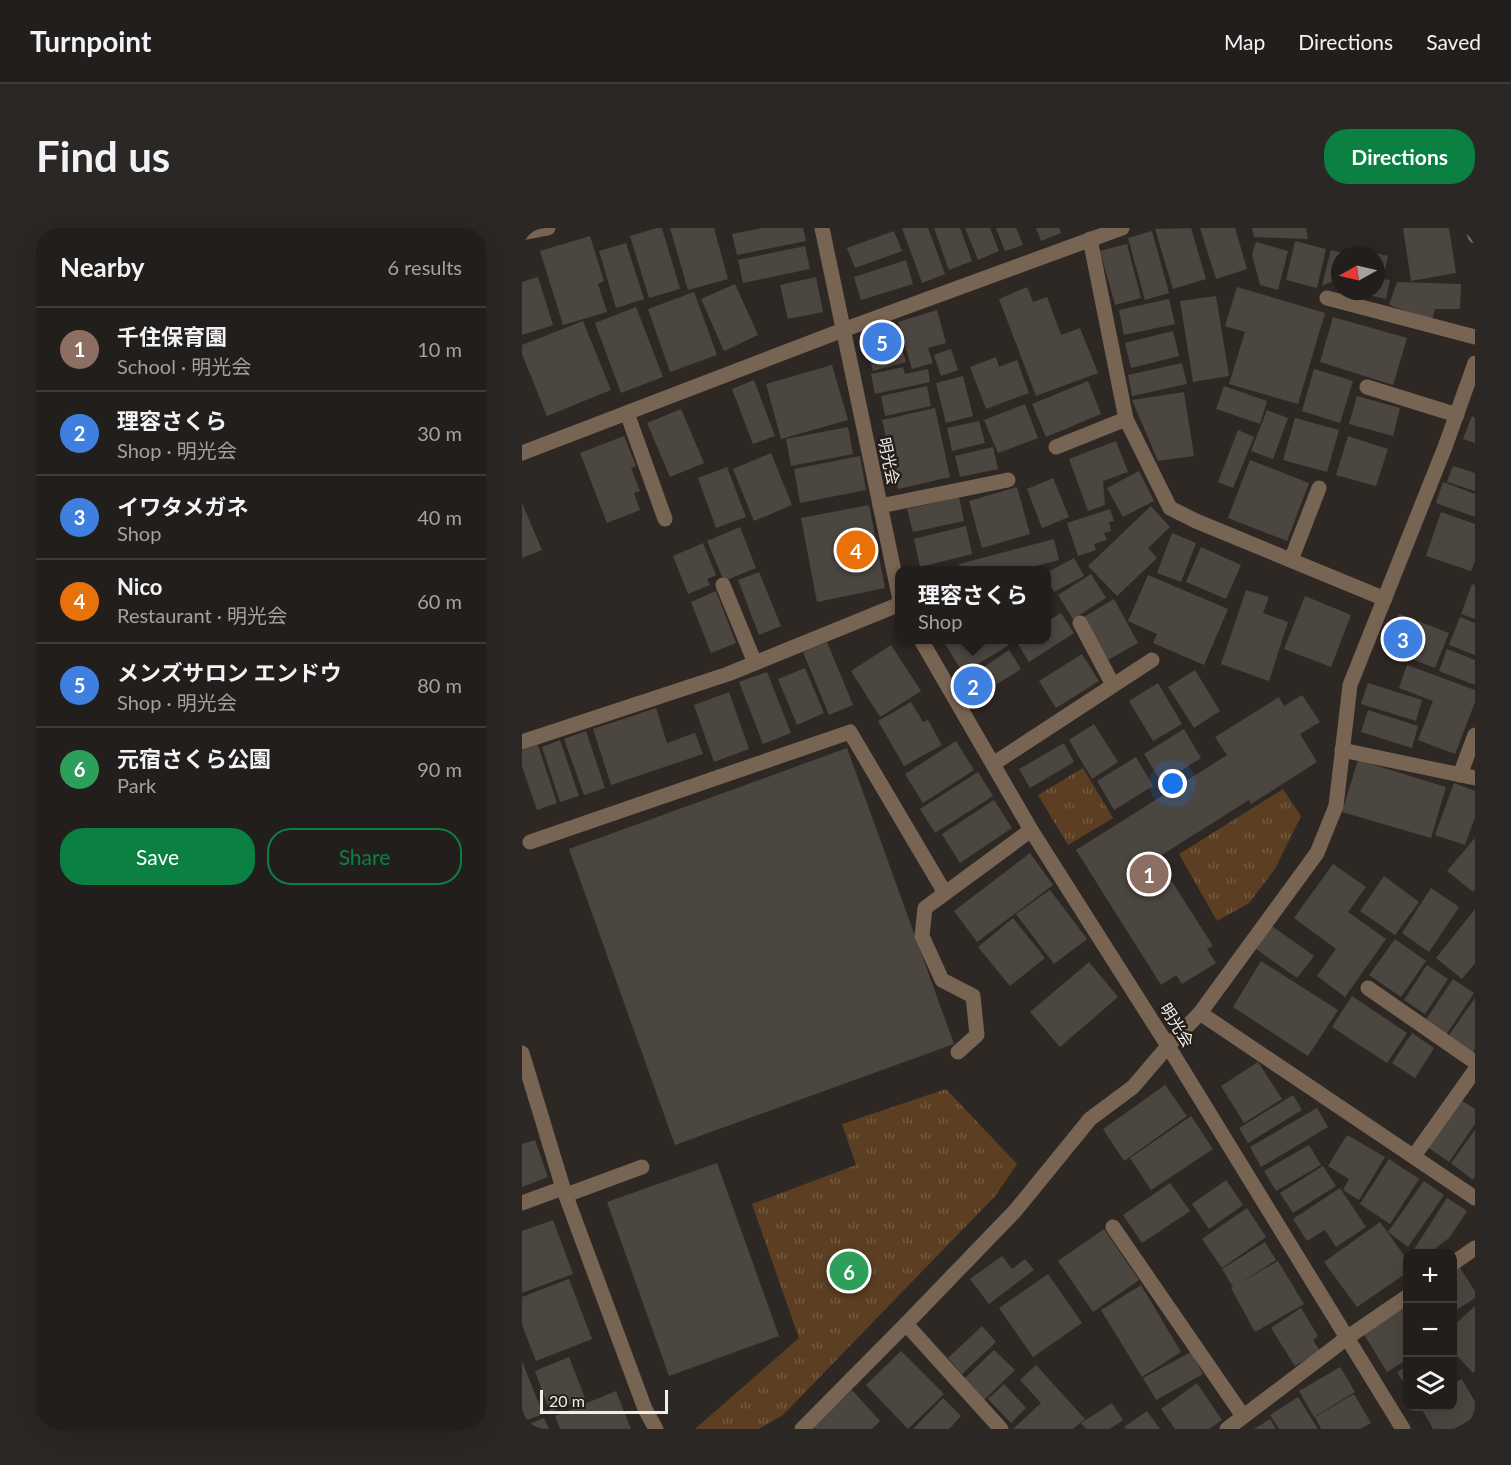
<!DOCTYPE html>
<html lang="en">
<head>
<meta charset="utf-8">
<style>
	:root { --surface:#221e1b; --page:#2a2724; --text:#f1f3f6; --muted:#a2a2a3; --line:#3f3c3a; --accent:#0b8043 }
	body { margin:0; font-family:Lato,"Noto Sans JP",sans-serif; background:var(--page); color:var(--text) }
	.controls { position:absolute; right:18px; bottom:18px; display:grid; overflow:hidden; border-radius:12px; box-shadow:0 6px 24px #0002 }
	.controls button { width:54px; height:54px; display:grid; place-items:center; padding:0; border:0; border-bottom:2px solid var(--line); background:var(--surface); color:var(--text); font:30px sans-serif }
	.compass { position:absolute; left:809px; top:18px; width:54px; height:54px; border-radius:50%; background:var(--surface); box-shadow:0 6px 24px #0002; rotate:262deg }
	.scale { position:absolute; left:18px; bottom:15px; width:128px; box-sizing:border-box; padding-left:6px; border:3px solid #f0ece9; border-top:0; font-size:16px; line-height:21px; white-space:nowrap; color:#f0ece9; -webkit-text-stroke:4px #241f1a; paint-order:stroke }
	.you { position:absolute; left:651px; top:556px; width:21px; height:21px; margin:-15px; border:4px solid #fff; border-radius:50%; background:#1a73e8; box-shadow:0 0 0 9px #1a73e833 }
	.badge { display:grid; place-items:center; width:39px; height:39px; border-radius:50%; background:var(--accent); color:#fff; font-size:20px; font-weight:700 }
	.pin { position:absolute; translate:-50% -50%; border:3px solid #fff; box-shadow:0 2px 6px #0006 }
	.popup { position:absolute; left:373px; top:338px; width:156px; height:78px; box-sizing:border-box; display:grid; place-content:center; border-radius:12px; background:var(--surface); filter:drop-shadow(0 2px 4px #0005); font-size:20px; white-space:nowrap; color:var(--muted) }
	.popup b { font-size:22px; color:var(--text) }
	.popup::after { content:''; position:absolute; left:50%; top:100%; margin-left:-12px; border:12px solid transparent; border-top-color:var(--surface) }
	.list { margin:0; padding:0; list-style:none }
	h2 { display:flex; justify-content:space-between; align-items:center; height:78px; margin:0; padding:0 24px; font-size:26px }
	h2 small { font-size:20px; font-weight:400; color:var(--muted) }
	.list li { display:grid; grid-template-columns:39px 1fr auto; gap:18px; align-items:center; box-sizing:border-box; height:84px; padding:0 24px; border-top:2px solid var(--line) }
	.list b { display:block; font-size:22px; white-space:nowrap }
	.list p { margin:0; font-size:20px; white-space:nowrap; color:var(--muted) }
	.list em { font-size:20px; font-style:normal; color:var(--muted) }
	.actions { display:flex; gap:12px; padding:18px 24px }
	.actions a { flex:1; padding:14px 0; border:2px solid var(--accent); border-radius:24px; text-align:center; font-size:21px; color:var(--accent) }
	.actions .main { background:var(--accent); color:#fff }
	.icon { flex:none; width:33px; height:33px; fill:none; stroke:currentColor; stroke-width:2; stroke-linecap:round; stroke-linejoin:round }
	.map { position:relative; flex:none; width:953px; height:1201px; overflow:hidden; border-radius:24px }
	header { display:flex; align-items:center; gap:36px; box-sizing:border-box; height:84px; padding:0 30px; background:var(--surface); border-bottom:2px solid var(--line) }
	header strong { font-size:28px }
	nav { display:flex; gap:33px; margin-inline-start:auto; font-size:21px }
	.intro { display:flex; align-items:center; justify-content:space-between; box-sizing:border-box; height:144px; padding:0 36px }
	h1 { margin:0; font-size:42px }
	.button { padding:15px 27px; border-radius:24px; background:var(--accent); color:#fff; font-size:21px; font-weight:700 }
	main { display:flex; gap:36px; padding:0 36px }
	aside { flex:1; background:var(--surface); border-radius:24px; box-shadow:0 6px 24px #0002 }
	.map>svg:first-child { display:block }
	.grass { fill:url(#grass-tufts) }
	.building { fill:#4c4641 }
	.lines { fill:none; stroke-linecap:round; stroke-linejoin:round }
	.service { stroke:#786452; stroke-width:15 }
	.minor { stroke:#786452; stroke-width:15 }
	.labels { text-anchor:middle; stroke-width:5; stroke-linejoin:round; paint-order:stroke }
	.street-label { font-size:16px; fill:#f0ece9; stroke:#241f1a }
</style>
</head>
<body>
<header>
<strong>Turnpoint</strong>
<nav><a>Map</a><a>Directions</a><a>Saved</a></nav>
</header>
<div class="intro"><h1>Find us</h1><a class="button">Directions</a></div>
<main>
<aside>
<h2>Nearby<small>6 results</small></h2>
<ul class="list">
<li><span class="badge" style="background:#8d6e63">1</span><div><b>千住保育園</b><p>School · 明光会</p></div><em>10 m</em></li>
<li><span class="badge" style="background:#3f7fe0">2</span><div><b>理容さくら</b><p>Shop · 明光会</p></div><em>30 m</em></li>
<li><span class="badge" style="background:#3f7fe0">3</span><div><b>イワタメガネ</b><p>Shop</p></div><em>40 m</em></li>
<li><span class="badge" style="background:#e8710a">4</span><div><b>Nico</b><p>Restaurant · 明光会</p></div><em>60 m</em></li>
<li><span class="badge" style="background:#3f7fe0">5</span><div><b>メンズサロン エンドウ</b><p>Shop · 明光会</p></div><em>80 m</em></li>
<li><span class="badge" style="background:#2e9e5b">6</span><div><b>元宿さくら公園</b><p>Park</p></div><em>90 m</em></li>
</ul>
<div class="actions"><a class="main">Save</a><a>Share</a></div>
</aside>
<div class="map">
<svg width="953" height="1201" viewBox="0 0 953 1201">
	<defs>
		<pattern id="grass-tufts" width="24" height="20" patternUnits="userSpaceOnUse" patternTransform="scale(1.5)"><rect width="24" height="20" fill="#5c3f22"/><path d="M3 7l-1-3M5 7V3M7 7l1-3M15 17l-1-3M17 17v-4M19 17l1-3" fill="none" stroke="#745b42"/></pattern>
	</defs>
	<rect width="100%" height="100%" fill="#2e2824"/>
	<g class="grass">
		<path d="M561 540 591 590 546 617 516 567Z"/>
		<path d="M761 561 779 588 753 641 727 675 695 693 657 626Z"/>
		<path d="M424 861 495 936 474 967 261 1187 237 1201H173L277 1110 230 976 334 937 320 896Z"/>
	</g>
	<g class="building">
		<path d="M135 0H140L158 61 127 70 108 8Z"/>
		<path d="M148 0H192L206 51 166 62Z"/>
		<path d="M240 0H281L284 13 215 27 210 6Z"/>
		<path d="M380 0H406L423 46 400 55Z"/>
		<path d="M412 0H438L450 33 427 42Z"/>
		<path d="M443 0H468L477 23 456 32Z"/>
		<path d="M474 0H494L501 17 483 23Z"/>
		<path d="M514 0H537L539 5 519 13Z"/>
		<path d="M669 0 684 51 651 61 633 1Z"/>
		<path d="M678 0H713L725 41 694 51Z"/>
		<path d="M730 0H784L786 11 732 9Z"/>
		<path d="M881 0H927L934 45 889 53Z"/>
		<path d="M372 3 380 23 333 40 325 20Z"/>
		<path d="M630 3 647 65 623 72 606 10Z"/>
		<path d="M68 8 82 53 76 56 85 84 41 97 18 23Z"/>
		<path d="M773 13 804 21 795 60 764 52Z"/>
		<path d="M734 14 766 23 756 62 738 57 730 26Z"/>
		<path d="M104 15 122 71 94 80 77 23Z"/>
		<path d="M605 16 619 70 593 77 578 23Z"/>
		<path d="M283 18 288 41 221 55 216 32Z"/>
		<path d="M827 19 866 28 861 51 868 52 864 71 833 64 854 63V27H818V50L800 58 809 22 825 26Z"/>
		<path d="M384 32 391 56 339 72 332 49Z"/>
		<path d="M16 49 31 97 0 107V54Z"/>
		<path d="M294 49 301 84 266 91 258 57Z"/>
		<path d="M875 54 939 56 938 81H913L910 92 867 77Z"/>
		<path d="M213 56 236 107 202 123 179 71Z"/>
		<path d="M505 59 511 74 525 69 539 107 558 100 576 145 514 168 477 71Z"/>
		<path d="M715 59 803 85 776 176 707 156 723 104 703 98Z"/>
		<path d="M172 64 195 127 148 144 126 81Z"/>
		<path d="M694 68 707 148 671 154 658 73Z"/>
		<path d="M647 71 653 96 602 107 597 82Z"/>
		<path d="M114 79 141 149 99 165 73 95Z"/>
		<path d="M415 82 424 115 406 120 411 135 390 141 376 94Z"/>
		<path d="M811 89 885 110 871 157 798 134Z"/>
		<path d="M61 93 89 162 25 188 0 126V117Z"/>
		<path d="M372 94 384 134 351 143 342 112 348 101Z"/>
		<path d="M651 103 657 128 609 140 603 115Z"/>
		<path d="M429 121 436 142 419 148 412 127Z"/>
		<path d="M474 129 477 139 495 132 507 165 464 181 448 139Z"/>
		<path d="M660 135 665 156 610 168 606 147Z"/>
		<path d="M310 137 326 192 259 211 244 156Z"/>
		<path d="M381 139 383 146 406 141 408 154 353 166 349 146Z"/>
		<path d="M792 141 831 153 818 195 780 183Z"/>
		<path d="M441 148 451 188 424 195 414 155Z"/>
		<path d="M232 152 253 208 231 216 210 161Z"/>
		<path d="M566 153 579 186 524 209 510 176Z"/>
		<path d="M405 158 409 178 363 188 359 168Z"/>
		<path d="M702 158 745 173 738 196 694 181Z"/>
		<path d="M662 164 672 228 636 233 610 172Z"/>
		<path d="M835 168 878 180 871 208 827 196Z"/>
		<path d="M503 176 516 210 476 225 462 192Z"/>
		<path d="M413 180 428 249 376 261 360 192Z"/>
		<path d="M159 181 182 235 148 249 125 195Z"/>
		<path d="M745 182 766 190 751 231 729 223Z"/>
		<path d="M950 188 953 190V215L941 211Z"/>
		<path d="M773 190 817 202 805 244 761 232Z"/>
		<path d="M457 193 463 215 430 223 425 200Z"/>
		<path d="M326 199 331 226 269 238 264 211Z"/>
		<path d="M716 202 732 209 711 260 696 254Z"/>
		<path d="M102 208 114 238 109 240 118 263 112 265 118 282 85 295 58 225Z"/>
		<path d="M826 208 866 221 854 258 814 247Z"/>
		<path d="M594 213 606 244 581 253 583 277 566 283 547 231Z"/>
		<path d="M471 219 476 241 438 249 433 228Z"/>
		<path d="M249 225 270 277 232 293 211 241Z"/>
		<path d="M338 228 344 262 278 275 272 241Z"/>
		<path d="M728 232 787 255 765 313 706 290Z"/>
		<path d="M931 238 953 245V263L925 254Z"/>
		<path d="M205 239 224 289 194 300 176 250Z"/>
		<path d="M617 243 632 273 601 289 585 260Z"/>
		<path d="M531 250 547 289 520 300 505 261Z"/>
		<path d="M921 254 953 266V289L914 275Z"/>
		<path d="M495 259 508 306 460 320 447 273Z"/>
		<path d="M437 269 442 293 391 304 385 281Z"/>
		<path d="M0 275 20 322 0 330Z"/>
		<path d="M347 277 363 360 295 374 279 290Z"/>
		<path d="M629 278 648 299 626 320 635 330 595 368 566 338Z"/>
		<path d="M588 281 592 293 587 294 589 303 582 305 585 312 572 316 574 322 556 328 545 295Z"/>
		<path d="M919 284 953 296V333L949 343 904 328Z"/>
		<path d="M444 298 450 326 398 339 392 311Z"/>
		<path d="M218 299 234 340 202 353 185 313Z"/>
		<path d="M650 305 674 315 659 354 635 345Z"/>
		<path d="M532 311 537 332 499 342H439L437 336Z"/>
		<path d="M181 315 194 347 185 351 188 357 166 366 151 328Z"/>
		<path d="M679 319 719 337 704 371 664 354Z"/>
		<path d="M552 330 562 348 532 364 524 349V345Z"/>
		<path d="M237 344 259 398 237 407 216 352Z"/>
		<path d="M569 346 584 370 551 391 536 367Z"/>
		<path d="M626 347 706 381 682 437 631 415 635 406 606 393Z"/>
		<path d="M950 356 953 357V391L939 386Z"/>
		<path d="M724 362 747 369 741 385 766 394 747 453 699 436Z"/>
		<path d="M194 363 214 415 189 425 169 374Z"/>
		<path d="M783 368 829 387 809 439 762 421Z"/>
		<path d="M592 371 616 415 586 432 562 389Z"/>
		<path d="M539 385 552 405 507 434 494 413 497 412H524V394Z"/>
		<path d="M877 386 927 405 913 440 864 421Z"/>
		<path d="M938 389 953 395V427L927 417Z"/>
		<path d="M426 412H484L487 417 441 445 422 414Z"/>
		<path d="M305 414 331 477 307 487 281 424Z"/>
		<path d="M369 417 399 463 358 489 329 443Z"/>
		<path d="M925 421 953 432V457L917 443Z"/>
		<path d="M487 422 499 441 451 471 440 454Z"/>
		<path d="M560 426 577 453 534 480 517 453Z"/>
		<path d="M885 437 953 462V474L933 526 896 512 911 473 877 460Z"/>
		<path d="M283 440 302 485 275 497 256 451Z"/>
		<path d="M673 442 698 483 672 500 646 459Z"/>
		<path d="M245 444 269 505 241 516 217 454Z"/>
		<path d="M636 455 660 496 631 513 607 473Z"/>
		<path d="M846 455 900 472 894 493 839 476Z"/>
		<path d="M207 464 227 521 192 534 172 477Z"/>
		<path d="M780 467 798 494 778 506 795 534 729 576 727 572 635 630 691 718 685 721 694 735 660 756 654 747 639 757 554 622 705 527 693 509 757 469 762 478Z"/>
		<path d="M389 474 401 494 406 492 420 517 382 538 356 493Z"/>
		<path d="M134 480 145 515 173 505 181 526 89 557 71 501Z"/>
		<path d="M846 482 896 498 890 520 839 504Z"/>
		<path d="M572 496 596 534 570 551 547 512Z"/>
		<path d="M662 501 679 530 640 555 622 526Z"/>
		<path d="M64 503 83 560 62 567 42 511Z"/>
		<path d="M38 512 57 568 38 574 20 519Z"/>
		<path d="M434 513 452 542 401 575 383 546Z"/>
		<path d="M542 515 552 534 508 560 497 541Z"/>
		<path d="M16 517 35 575 15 582 0 538V522Z"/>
		<path d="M325 520 432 816 153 917 47 621Z"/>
		<path d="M614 529 631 558 592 582 575 553Z"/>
		<path d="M836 532 924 559 909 610 820 584Z"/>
		<path d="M456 544 471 568 413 605 398 581Z"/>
		<path d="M932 555 953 563V589L943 617 913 607Z"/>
		<path d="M472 572 490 600 438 635 420 606Z"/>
		<path d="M953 610V661L951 664 925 643Z"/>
		<path d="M508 625 531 657 455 714 432 683Z"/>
		<path d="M811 636 844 659 826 684 864 711 823 769 795 748 814 721 772 690Z"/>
		<path d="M862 648 897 674 873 707 838 683Z"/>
		<path d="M909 660 937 679 907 724 880 705Z"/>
		<path d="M528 662 565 711 532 736 494 686Z"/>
		<path d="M953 681V735L940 751 914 730Z"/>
		<path d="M491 690 523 730 488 758 456 719Z"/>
		<path d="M750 698 792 728 775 750 734 721Z"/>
		<path d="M873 711 904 733 879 769 847 747Z"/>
		<path d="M739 733 816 782 786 828 711 779Z"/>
		<path d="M567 734 596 769 538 819 508 784Z"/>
		<path d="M905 737 926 751 903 786 882 772Z"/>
		<path d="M931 751 952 765 924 807 903 793Z"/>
		<path d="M830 768 885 805 865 835 810 799Z"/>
		<path d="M953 770V821L951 824 927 807Z"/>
		<path d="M890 805 912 820 893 850 870 835Z"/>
		<path d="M736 834 760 871 722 895 699 858Z"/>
		<path d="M643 857 665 888 602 933 581 901Z"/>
		<path d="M771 867 780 882 726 915 717 900Z"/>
		<path d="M936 870 953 881V896L927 934 904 918Z"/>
		<path d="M795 880 806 899 739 939 728 919Z"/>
		<path d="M669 888 691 921 629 962 608 930Z"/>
		<path d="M953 902V948L951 952 929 935Z"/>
		<path d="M825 907 863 929 837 972 821 962 827 951 806 938Z"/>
		<path d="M13 912 26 949 0 959V916Z"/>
		<path d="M787 917 799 937 754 963 742 943Z"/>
		<path d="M867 931 897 951 868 996 838 976Z"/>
		<path d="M195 935 257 1108 147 1148 85 974Z"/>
		<path d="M801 938 814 958 771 985 758 965Z"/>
		<path d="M704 952 721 977 687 1001 670 976Z"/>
		<path d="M902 953 922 967 886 1019 866 1004Z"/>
		<path d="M648 955 668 983 620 1015 601 987Z"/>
		<path d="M818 960 844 999 814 1019 803 1002 785 1013 771 991Z"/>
		<path d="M925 970 945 983 927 1010 906 1026H889Z"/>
		<path d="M725 980 744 1009 700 1040 680 1011Z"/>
		<path d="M31 992 51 1046 0 1065V1003Z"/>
		<path d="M858 994 886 1033V1044L835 1079 802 1034Z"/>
		<path d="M582 1001 617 1052 571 1084 536 1033Z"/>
		<path d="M743 1014 754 1032 718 1055 756 1033 782 1076 733 1104 709 1060 711 1059 700 1041Z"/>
		<path d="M480 1028 490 1041 503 1031 512 1042 467 1076 448 1051Z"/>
		<path d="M938 1040 953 1063V1070L930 1085V1045Z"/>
		<path d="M526 1046 560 1095 511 1129 477 1080Z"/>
		<path d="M47 1051 70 1111 14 1133 0 1097V1069Z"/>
		<path d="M619 1057 659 1124 620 1149 579 1082Z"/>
		<path d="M886 1075V1131L865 1144 840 1103Z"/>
		<path d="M953 1078V1142L951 1145 930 1122V1099Z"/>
		<path d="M779 1080 796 1108 791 1112 798 1123 773 1138 749 1100Z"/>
		<path d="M460 1098 474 1114 440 1146 426 1130Z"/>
		<path d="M472 1122 493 1142 462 1172 442 1151Z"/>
		<path d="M379 1123 422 1166 386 1201 344 1157Z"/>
		<path d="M669 1124 681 1146 634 1172 621 1150Z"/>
		<path d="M47 1129 63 1170 28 1184 13 1143Z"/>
		<path d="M0 1133 21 1186 0 1194Z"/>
		<path d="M514 1137 563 1191 551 1201H491L519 1175 498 1152Z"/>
		<path d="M886 1137V1162L875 1144Z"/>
		<path d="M818 1139 833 1164 792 1189 777 1163Z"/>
		<path d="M940 1151 953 1174V1189L932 1201H911L898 1178H930V1156Z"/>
		<path d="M675 1155 700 1192 687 1201H653L639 1181Z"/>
		<path d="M482 1156 504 1180 489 1195 466 1171Z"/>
		<path d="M330 1162 358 1193 350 1201H293L291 1199Z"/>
		<path d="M94 1163 109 1201H38L33 1188Z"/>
		<path d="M832 1166 849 1195 838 1201H799L793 1189Z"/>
		<path d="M776 1169 796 1201H757L748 1187Z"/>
		<path d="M421 1170 439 1188 427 1201H391Z"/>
		<path d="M590 1175 601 1192 588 1201H564L559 1195Z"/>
		<path d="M625 1183 638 1201H604L602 1199Z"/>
		<path d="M22 1190 27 1201H0V1199Z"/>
		<path d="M748 1191 754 1201H732Z"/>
	</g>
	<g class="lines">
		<g class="service">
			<path d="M0 5 26 0"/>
			<path d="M805 70 953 109"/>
			<path d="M845 159 935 187"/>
			<path d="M105 185 143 291"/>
			<path d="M534 219 604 191"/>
			<path d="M358 278 486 252"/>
			<path d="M769 332 797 260"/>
			<path d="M201 357 233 435"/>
			<path d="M558 395 591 457"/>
			<path d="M0 514 206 446 378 376"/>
			<path d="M820 522 953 550"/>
			<path d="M471 536 630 432"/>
			<path d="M938 547 953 507"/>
			<path d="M8 614 328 504 423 665"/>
			<path d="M846 760 953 834"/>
			<path d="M436 824 455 807 451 768 420 752 400 708 403 680 509 602"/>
			<path d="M892 928 953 842"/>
			<path d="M44 967 120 939"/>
			<path d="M0 975 41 960"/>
			<path d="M591 999 721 1188"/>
			<path d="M930 1036 953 1020"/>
			<path d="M384 1096 479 1201"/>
			<path d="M705 1201 826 1109 886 1068"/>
		</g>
		<g class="minor">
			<path d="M300 0 378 372"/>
			<path d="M951 0 953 8"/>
			<path d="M568 11 604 191 648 280 674 293 863 371"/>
			<path d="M0 225 321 102 600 0"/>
			<path d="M399 412 509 602 646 818 881 1201"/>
			<path d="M678 785 795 625 814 578 828 457 923 219 953 135"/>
			<path d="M0 825 41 960 123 1181 134 1201"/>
			<path d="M280 1201 384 1096 493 983 568 891 611 859 646 818 678 785 953 970"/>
		</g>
	</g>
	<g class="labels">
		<g class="street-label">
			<text transform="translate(367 233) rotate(78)" y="6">明光会</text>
			<text transform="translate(655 797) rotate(58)" y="6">明光会</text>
		</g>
	</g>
</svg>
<div class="controls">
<button>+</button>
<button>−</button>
<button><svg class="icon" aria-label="layers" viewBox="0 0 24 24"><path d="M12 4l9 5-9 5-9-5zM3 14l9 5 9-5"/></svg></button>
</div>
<svg class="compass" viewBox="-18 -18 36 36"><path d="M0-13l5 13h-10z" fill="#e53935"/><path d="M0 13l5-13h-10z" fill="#a2a2a3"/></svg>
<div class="scale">20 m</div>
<div class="you"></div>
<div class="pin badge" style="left:627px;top:646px;background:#8d6e63">1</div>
<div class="pin badge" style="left:451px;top:458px;background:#3f7fe0">2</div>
<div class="popup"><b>理容さくら</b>Shop</div>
<div class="pin badge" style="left:881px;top:411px;background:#3f7fe0">3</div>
<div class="pin badge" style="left:334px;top:322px;background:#e8710a">4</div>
<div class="pin badge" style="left:360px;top:114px;background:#3f7fe0">5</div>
<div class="pin badge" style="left:327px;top:1043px;background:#2e9e5b">6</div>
</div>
</main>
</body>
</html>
